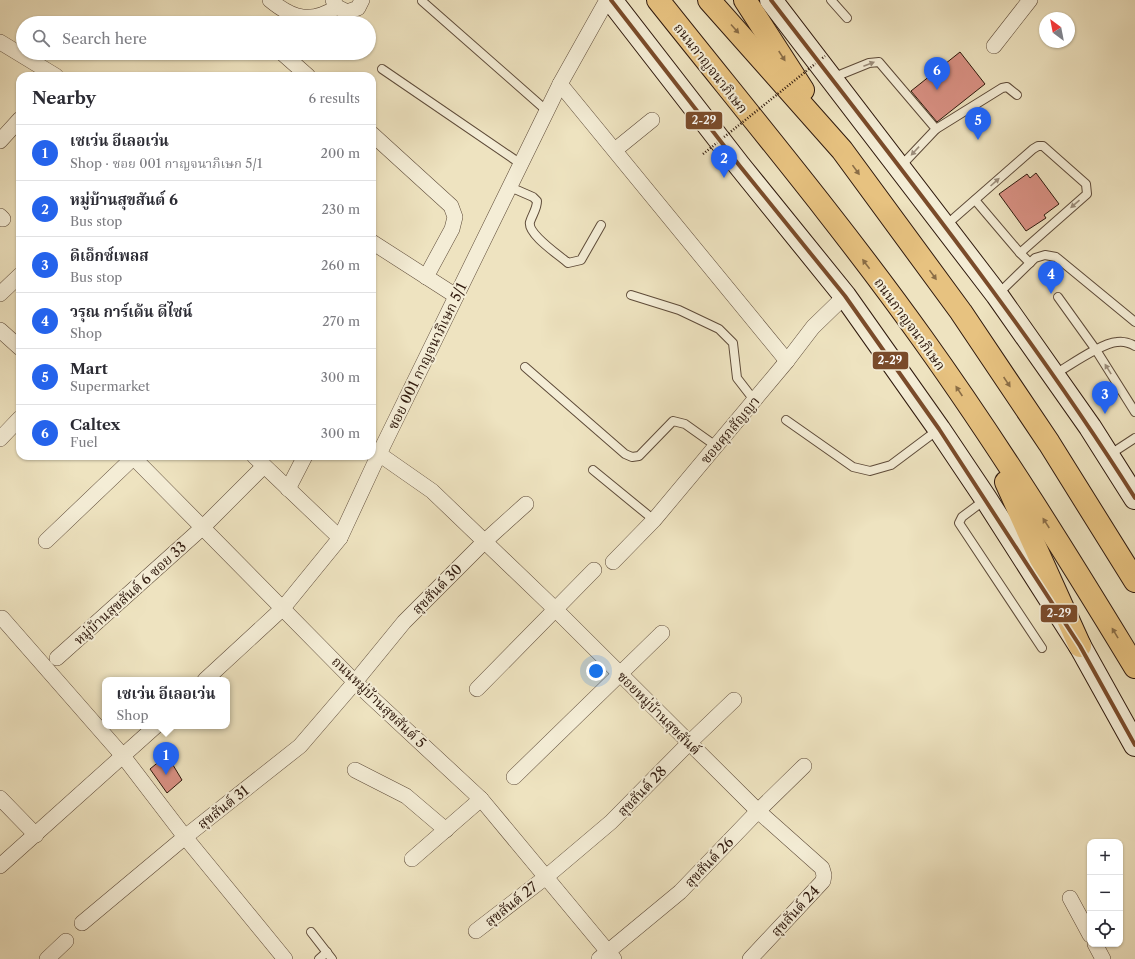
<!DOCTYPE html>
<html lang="en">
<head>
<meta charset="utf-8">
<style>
	:root { --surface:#fff; --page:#f2f2f3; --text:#2b2b33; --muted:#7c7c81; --line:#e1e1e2; --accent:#2563eb }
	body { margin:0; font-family:"Libre Caslon Text","Noto Serif Thai",serif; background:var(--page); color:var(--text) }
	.controls { position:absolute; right:12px; bottom:12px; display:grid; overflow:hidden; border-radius:8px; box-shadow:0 1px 3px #0004 }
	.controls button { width:36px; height:36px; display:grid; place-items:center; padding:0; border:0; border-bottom:1px solid var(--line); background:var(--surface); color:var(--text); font:20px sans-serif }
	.compass { position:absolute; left:1039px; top:12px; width:36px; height:36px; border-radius:50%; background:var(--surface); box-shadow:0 1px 3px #0004; rotate:328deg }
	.you { position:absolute; left:596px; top:671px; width:14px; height:14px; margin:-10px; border:3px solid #fff; border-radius:50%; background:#1a73e8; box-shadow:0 0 0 6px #1a73e833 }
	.badge { display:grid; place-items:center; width:26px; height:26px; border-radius:50%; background:var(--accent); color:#fff; font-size:13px; font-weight:700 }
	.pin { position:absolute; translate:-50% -33px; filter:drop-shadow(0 1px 2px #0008) }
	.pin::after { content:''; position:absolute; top:21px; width:14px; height:12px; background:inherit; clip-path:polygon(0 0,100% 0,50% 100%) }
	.popup { position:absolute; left:102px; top:677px; width:128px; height:52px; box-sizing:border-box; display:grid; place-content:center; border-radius:8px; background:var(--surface); filter:drop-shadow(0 1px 3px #0005); font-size:13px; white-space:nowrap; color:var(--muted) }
	.popup b { font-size:15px; color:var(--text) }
	.popup::after { content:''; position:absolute; left:50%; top:100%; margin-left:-8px; border:8px solid transparent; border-top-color:var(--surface) }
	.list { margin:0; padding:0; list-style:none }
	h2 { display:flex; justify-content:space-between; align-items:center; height:52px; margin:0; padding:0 16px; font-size:17px }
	h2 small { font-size:13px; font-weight:400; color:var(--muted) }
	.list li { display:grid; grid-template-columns:26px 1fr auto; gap:12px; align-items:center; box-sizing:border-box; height:56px; padding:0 16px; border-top:1px solid var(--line) }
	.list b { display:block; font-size:15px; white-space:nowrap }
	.list p { margin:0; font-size:13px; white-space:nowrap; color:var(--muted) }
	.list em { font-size:13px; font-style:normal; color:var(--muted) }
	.icon { flex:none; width:22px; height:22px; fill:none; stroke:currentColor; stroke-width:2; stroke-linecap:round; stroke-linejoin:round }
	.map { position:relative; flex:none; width:1135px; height:959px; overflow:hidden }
	.search { position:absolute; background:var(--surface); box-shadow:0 1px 3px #0004; left:16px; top:16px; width:360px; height:44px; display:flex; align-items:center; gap:10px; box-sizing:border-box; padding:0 14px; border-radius:22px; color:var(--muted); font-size:15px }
	.panel { position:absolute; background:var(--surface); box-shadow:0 1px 3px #0004; left:16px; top:72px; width:360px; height:388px; border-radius:12px }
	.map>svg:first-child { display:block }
	.building { fill:#d99184; stroke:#2e180c }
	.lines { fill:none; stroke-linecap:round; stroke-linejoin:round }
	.lane-casing { stroke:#5e4b39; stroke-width:10 }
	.street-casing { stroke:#5e4b39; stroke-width:16 }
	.secondary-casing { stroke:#2e180c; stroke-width:24 }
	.highway-casing { stroke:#2e180c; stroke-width:24 }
	.lane { stroke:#f4edd6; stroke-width:8 }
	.street { stroke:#f4edd6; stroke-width:15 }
	.secondary { stroke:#f4edd6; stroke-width:22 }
	.highway { stroke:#e7c280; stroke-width:22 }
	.path-bridge { stroke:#2e180c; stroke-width:2.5; stroke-dasharray:1 2; stroke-linecap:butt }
	.bus-1-casing { stroke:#f4edd6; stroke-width:7 }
	.bus-1 { stroke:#7a4b2a; stroke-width:4 }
	.oneway { fill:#8a6d46 }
	.oneway2 { fill:#9b8d7b }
	.labels { text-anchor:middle; stroke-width:4; stroke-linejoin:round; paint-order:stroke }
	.street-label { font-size:14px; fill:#2e180c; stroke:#f4edd6 }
	.line-badge { stroke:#f4edd6; stroke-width:1.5 }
	.badge-label { font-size:11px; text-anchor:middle; font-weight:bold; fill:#fff }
</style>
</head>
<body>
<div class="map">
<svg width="1135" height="959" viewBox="0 0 1135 959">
	<rect width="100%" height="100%" fill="#eee3c0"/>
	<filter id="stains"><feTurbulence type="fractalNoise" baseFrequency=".005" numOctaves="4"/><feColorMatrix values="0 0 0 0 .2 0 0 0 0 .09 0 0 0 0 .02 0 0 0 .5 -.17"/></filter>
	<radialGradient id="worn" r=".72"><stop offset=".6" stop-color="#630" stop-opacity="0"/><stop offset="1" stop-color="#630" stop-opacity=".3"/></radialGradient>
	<g class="building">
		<path d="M960 52 985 84 937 122 911 91Z"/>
		<path d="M1036 173 1059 204 1044 215 1046 218 1026 231 999 194 1027 174 1030 178Z"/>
		<path d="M167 755 182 780 167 793 150 769Z"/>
	</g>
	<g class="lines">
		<defs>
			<g id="lane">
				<path d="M831 0 847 18"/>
				<path d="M422 1 547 111"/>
				<path d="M382 69 521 164"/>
				<path d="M832 78 869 63 879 62 936 129 900 167"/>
				<path d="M936 129 1002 88 1007 87 1017 95"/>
				<path d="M510 187 533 197 537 201C537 209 532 215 530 222 527 234 559 255 568 263L581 260 601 225"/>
				<path d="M975 200 1020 253"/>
				<path d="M945 226 1033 149 1038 146H1043L1086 184 1087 194 1020 253 1030 263"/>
				<path d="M998 294 1035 258 1045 255 1056 257 1135 322"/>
				<path d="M631 295 679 310 719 329 733 343 737 378 754 400"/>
				<path d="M1058 297 1096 350 1135 412"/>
				<path d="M525 367 625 454 632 457 639 456 673 421 685 424 716 446"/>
				<path d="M1055 374C1069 366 1101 343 1117 342 1123 341 1130 343 1135 346"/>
				<path d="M786 420 853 467 870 471 891 465 939 429"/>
				<path d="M1109 455 1135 438"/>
				<path d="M593 470 654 520"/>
				<path d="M986 499 962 517 959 523 1042 648"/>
				<path d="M311 932 332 959"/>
				<path d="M319 959 327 952"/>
			</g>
			<g id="street">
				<path d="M270 0C293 19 311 24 337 7"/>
				<path d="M333 0 337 7 347 12 358 8 362 0"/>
				<path d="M0 42 56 76"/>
				<path d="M994 46 1030 0"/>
				<path d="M282 53 308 76"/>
				<path d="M560 84 787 361"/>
				<path d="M372 134 451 206 455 217 452 229 426 277"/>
				<path d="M0 141 20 119"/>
				<path d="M615 150 652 120"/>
				<path d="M0 216 3 219"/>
				<path d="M372 242 456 296"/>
				<path d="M0 294 20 275"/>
				<path d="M0 330 20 348"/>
				<path d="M0 439 20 418"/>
				<path d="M379 454 432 491 555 609 758 811 822 868 824 875 823 881 750 959"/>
				<path d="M132 456 355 682 481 799 614 959"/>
				<path d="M254 456 340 538"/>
				<path d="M288 489 305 456"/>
				<path d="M46 541 135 456"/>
				<path d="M613 562 654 520 787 361 813 327 845 296"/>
				<path d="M2 618 123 756 185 837 285 959"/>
				<path d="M57 658 202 528 264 466"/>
				<path d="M205 680 283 608 340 538 379 454 560 84 607 0"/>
				<path d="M477 689 594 570"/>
				<path d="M355 770 406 796 446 830"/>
				<path d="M514 777 662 633"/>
				<path d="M0 798 36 835"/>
				<path d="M412 859 481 799"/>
				<path d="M0 866 156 726"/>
				<path d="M1070 898 1090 935"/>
				<path d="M82 923 185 837 300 746 355 682 404 622 485 541 526 504"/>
				<path d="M476 931 546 877 611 822 689 743 734 700"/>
				<path d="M1095 944 1103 959"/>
				<path d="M47 959 66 941"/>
				<path d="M599 959 680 892 758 811 804 766"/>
			</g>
			<g id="secondary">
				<path d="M611 0 739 165 845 296 939 429 986 499 1080 646 1135 745"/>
				<path d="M771 0 997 295 1090 427 1135 498"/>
			</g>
			<g id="highway">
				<path d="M658 0C747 112 839 222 922 338 998 444 1067 555 1135 667"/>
				<path d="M709 0 842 150 961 312 1049 443 1135 581"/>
				<path d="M745 0 803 90"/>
				<path d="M1006 482 1080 646"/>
			</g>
		</defs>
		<use href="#lane" class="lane-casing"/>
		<use href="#street" class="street-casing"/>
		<use href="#secondary" class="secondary-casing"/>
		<use href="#highway" class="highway-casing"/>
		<use href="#lane" class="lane"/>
		<use href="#street" class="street"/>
		<use href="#secondary" class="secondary"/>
		<use href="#highway" class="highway"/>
		<path class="path-bridge" d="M703 154 825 56"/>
		<defs>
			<g id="bus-1">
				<path d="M611 0 739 165 845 296 939 429 1080 646 1135 745"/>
				<path d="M771 0C896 163 1025 324 1135 498"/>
			</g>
		</defs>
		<use href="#bus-1" class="bus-1-casing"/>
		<use href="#bus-1" class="bus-1"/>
	</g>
	<defs><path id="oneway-solid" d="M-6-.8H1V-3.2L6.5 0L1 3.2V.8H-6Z"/></defs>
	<g class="oneway">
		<use href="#oneway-solid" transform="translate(735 29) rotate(48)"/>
		<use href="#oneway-solid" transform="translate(782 56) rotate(57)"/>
		<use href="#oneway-solid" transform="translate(856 170) rotate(54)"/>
		<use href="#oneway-solid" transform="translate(866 264) rotate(-127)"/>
		<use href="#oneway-solid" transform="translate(933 275) rotate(54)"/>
		<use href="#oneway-solid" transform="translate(1007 382) rotate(56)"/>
		<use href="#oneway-solid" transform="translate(959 391) rotate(-124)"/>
		<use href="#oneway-solid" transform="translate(1046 523) rotate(-123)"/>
		<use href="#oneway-solid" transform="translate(1115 633) rotate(-121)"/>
	</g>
	<g class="oneway2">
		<use href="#oneway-solid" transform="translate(869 64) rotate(-21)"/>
		<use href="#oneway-solid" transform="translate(915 151) rotate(133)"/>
		<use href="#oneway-solid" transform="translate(995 182) rotate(-42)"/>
		<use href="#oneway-solid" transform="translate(1075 204) rotate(139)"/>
		<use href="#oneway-solid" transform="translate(1108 369) rotate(-122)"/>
	</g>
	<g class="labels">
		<g class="street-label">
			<text transform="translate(711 68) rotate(52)" y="5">ถนนกาญจนาภิเษก</text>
			<text transform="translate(910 324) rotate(54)" y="5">ถนนกาญจนาภิเษก</text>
			<text transform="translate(427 356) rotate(-64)" y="5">ซอย 001 กาญจนาภิเษก 5/1</text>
			<text transform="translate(730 430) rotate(-50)" y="5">ซอยศุภสัญญา</text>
			<text transform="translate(437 589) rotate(-45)" y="5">สุขสันต์ 30</text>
			<text transform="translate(130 593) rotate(-42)" y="5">หมู่บ้านสุขสันต์ 6 ซอย 33</text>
			<text transform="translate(379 702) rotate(44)" y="5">ถนนหมู่บ้านสุขสันต์ 5</text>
			<text transform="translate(659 713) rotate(45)" y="5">ซอยหมู่บ้านสุขสันต์</text>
			<text transform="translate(642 791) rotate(-46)" y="5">สุขสันต์ 28</text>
			<text transform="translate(223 807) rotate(-38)" y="5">สุขสันต์ 31</text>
			<text transform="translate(709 862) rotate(-46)" y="5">สุขสันต์ 26</text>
			<text transform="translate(511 904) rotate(-38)" y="5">สุขสันต์ 27</text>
			<text transform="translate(795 911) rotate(-47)" y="5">สุขสันต์ 24</text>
		</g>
	</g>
	<g class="line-badge">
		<rect x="685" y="111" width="38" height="19" rx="4" fill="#7a4b2a"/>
		<rect x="872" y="351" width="37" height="19" rx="4" fill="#7a4b2a"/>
		<rect x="1040" y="604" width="38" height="19" rx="4" fill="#7a4b2a"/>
	</g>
	<g class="badge-label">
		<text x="704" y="124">2-29</text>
		<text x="890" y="364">2-29</text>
		<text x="1059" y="617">2-29</text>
	</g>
	<rect width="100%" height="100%" filter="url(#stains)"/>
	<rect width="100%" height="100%" fill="url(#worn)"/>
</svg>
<div class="controls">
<button>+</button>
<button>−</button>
<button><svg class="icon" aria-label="locate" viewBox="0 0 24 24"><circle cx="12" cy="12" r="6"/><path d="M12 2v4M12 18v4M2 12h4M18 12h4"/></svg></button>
</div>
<svg class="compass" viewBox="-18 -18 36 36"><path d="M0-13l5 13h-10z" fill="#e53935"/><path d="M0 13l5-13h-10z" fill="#7c7c81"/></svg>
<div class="you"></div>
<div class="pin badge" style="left:166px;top:775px">1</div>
<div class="popup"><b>เซเว่น อีเลอเว่น</b>Shop</div>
<div class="pin badge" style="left:724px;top:178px">2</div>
<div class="pin badge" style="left:1105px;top:414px">3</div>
<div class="pin badge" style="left:1051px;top:294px">4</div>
<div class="pin badge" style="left:978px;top:140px">5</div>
<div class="pin badge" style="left:937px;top:90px">6</div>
<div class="search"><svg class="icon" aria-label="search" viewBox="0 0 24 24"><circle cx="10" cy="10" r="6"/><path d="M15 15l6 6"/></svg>Search here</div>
<section class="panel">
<h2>Nearby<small>6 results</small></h2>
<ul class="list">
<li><span class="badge">1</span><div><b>เซเว่น อีเลอเว่น</b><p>Shop · ซอย 001 กาญจนาภิเษก 5/1</p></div><em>200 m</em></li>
<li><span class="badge">2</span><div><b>หมู่บ้านสุขสันต์ 6</b><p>Bus stop</p></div><em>230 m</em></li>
<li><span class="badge">3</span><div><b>ดิเอ็กซ์เพลส</b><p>Bus stop</p></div><em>260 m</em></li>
<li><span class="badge">4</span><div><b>วรุณ การ์เด้น ดีไซน์</b><p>Shop</p></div><em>270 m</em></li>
<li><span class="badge">5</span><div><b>Mart</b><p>Supermarket</p></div><em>300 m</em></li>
<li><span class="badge">6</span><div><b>Caltex</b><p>Fuel</p></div><em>300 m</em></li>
</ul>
</section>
</div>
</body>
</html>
